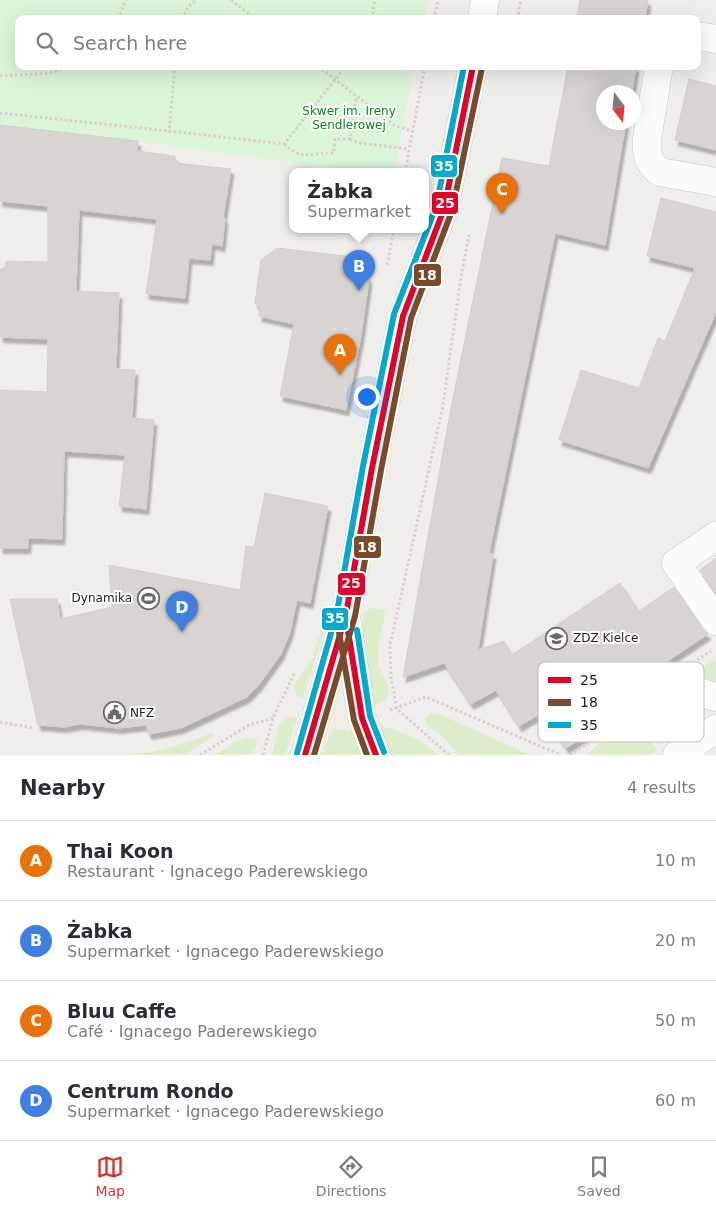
<!DOCTYPE html>
<html lang="en">
<head>
<meta charset="utf-8">
<style>
	:root { --surface:#fff; --page:#f2f2f3; --text:#2b2b33; --muted:#7c7c81; --line:#e1e1e2; --accent:#d93025 }
	body { margin:0; font-family:"DejaVu Sans",sans-serif; background:var(--page); color:var(--text) }
	.compass { position:absolute; left:596px; top:85px; width:45px; height:45px; border-radius:50%; background:var(--surface); box-shadow:0 5px 20px #0002; rotate:164deg }
	.you { position:absolute; left:366px; top:396px; width:18px; height:18px; margin:-12px; border:4px solid #fff; border-radius:50%; background:#1a73e8; box-shadow:0 0 0 8px #1a73e833 }
	.badge { display:grid; place-items:center; width:32px; height:32px; border-radius:50%; background:var(--accent); color:#fff; font-size:16px; font-weight:700 }
	.pin { position:absolute; translate:-50% -41px; filter:drop-shadow(0 1px 2px #0008) }
	.pin::after { content:''; position:absolute; top:26px; width:18px; height:15px; background:inherit; clip-path:polygon(0 0,100% 0,50% 100%) }
	.popup { position:absolute; left:289px; top:168px; width:140px; height:65px; box-sizing:border-box; display:grid; place-content:center; border-radius:10px; background:var(--surface); filter:drop-shadow(0 1px 4px #0005); font-size:16px; white-space:nowrap; color:var(--muted) }
	.popup b { font-size:19px; color:var(--text) }
	.popup::after { content:''; position:absolute; left:50%; top:100%; margin-left:-10px; border:10px solid transparent; border-top-color:var(--surface) }
	.list { margin:0; padding:0; list-style:none }
	h2 { display:flex; justify-content:space-between; align-items:center; height:65px; margin:0; padding:0 20px; font-size:21px }
	h2 small { font-size:16px; font-weight:400; color:var(--muted) }
	.list li { display:grid; grid-template-columns:32px 1fr auto; gap:15px; align-items:center; box-sizing:border-box; height:80px; padding:0 20px; border-top:1px solid var(--line) }
	.list b { display:block; font-size:19px; white-space:nowrap }
	.list p { margin:0; font-size:16px; white-space:nowrap; color:var(--muted) }
	.list em { font-size:16px; font-style:normal; color:var(--muted) }
	.icon { flex:none; width:28px; height:28px; fill:none; stroke:currentColor; stroke-width:2; stroke-linecap:round; stroke-linejoin:round }
	.map { position:relative; flex:none; width:716px; height:755px; overflow:hidden }
	.search { position:absolute; background:var(--surface); box-shadow:0 5px 20px #0002; left:15px; right:15px; top:15px; height:55px; display:flex; align-items:center; gap:12px; box-sizing:border-box; padding:0 18px; border-radius:10px; color:var(--muted); font-size:19px }
	.sheet { height:385px; background:var(--surface) }
	nav { display:flex; justify-content:space-around; align-items:center; box-sizing:border-box; height:70px; border-top:1px solid var(--line); background:var(--surface); font-size:14px; color:var(--muted) }
	nav a { display:grid; justify-items:center; gap:2px }
	nav .on { color:var(--accent) }
	.map>svg:first-child { display:block }
	.grass { fill:#ddeccb }
	.park { fill:#daf5da }
	.building { fill:#d7d4d2; stroke:#d3d0cc; filter:url(#shadow) }
	.lines { fill:none; stroke-linecap:round; stroke-linejoin:round }
	.minor-casing { stroke:#c9c8c7; stroke-width:29 }
	.path { stroke:#dccecd; stroke-width:3; stroke-dasharray:2.5 2.5; stroke-linecap:butt }
	.minor { stroke:#fdfcfc; stroke-width:28 }
	.bus-1-casing { stroke:#fff; stroke-width:10 }
	.bus-2-casing { stroke:#fff; stroke-width:10 }
	.bus-3-casing { stroke:#fff; stroke-width:10 }
	.bus-1 { stroke:#e4002b; stroke-width:6 }
	.bus-2 { stroke:#7a4b2a; stroke-width:6 }
	.bus-3 { stroke:#00a9ce; stroke-width:6 }
	.labels { text-anchor:middle; stroke-width:4; stroke-linejoin:round; paint-order:stroke }
	.park-label { font-size:12px; fill:#0c8416; stroke:#fff }
	.poi-label { font-size:12px; fill:#222; stroke:#fff; text-anchor:start }
	.key { fill:#fff; stroke:#bdbdbd; stroke-width:1 }
	.key-label { font-size:14px; fill:#222 }
	.line-badge { stroke:#fff; stroke-width:2 }
	.badge-label { font-size:14px; text-anchor:middle; font-weight:bold; fill:#fff }
</style>
</head>
<body>
<div class="map">
<svg width="716" height="755" viewBox="0 0 716 755">
	<defs>
		<filter id="shadow"><feDropShadow dx="3" dy="5.5" stdDeviation="1" flood-color="#0004"/></filter>
	</defs>
	<rect width="100%" height="100%" fill="#f0eeeb"/>
	<g class="grass">
		<path d="M371 608 386 610C383 627 376 647 379 665 381 676 389 683 389 694L385 701 371 706 361 644 363 614Z"/>
		<path d="M325 629 303 698 296 695 294 685 312 659 321 630Z"/>
		<path d="M716 659V688L679 682Z"/>
		<path d="M431 713 441 715 530 755H459L440 734 429 727 426 723 425 718Z"/>
		<path d="M290 716 297 718 286 753 285 755H272L279 724Z"/>
		<path d="M376 725C400 730 420 738 438 755H389Z"/>
		<path d="M332 728 354 732 362 755H322Z"/>
		<path d="M628 728C642 729 649 739 657 750L649 755H588C598 743 612 732 628 728Z"/>
		<path d="M212 733 214 736 184 755H132C159 752 187 743 212 733Z"/>
		<path d="M245 738 258 739 255 750 249 755H215L237 741Z"/>
	</g>
	<path class="park" d="M0 0H428L424 19H19V66H415L394 172H364L165 145 0 125Z"/>
	<g class="building">
		<path d="M580 0H648L645 19H577Z"/>
		<path d="M568 66H636L632 92H604V122H626L605 245 555 233 489 553 493 554 478 650 504 641 512 655 620 583 639 611 674 587 703 630 708 634 621 692 631 707 566 748 543 712 519 726 496 690 471 704 444 663 403 677 450 413 502 158 549 166Z"/>
		<path d="M689 79 716 86V150L675 140Z"/>
		<path d="M0 125 138 141 137 151 175 156V163L231 169 223 218H225L222 246 212 244 210 260 189 258 185 298 146 294 157 219 79 210 76 291 119 293 116 369 135 370 132 418 154 420 146 509 119 506 125 455 64 451 62 539 28 538V548H0V390L47 392 48 339 0 337V270L5 267 6 261 48 262V206L0 201Z"/>
		<path d="M661 198 716 212V312L648 468 559 440 581 370 639 388 658 338 665 341 695 268 647 256Z"/>
		<path d="M277 248 353 257 369 279 361 336 346 410 280 396 294 324 259 316 260 308 255 303 261 260Z"/>
		<path d="M265 493 328 506 310 603 297 600 290 632 281 654 258 686 247 697 181 728 149 734 146 725 118 728 80 724 64 727 38 725 10 599H57L60 619 112 607 109 565 240 590 246 546 254 547Z"/>
		<path d="M716 558V593L700 570Z"/>
	</g>
	<g class="lines">
		<defs>
			<g id="minor">
				<path d="M482 19 485 0"/>
				<path d="M697 36 716 39"/>
				<path d="M659 66 647 139C646 154 648 163 660 172L716 182"/>
				<path d="M716 536 676 563 716 621"/>
				<path d="M347 623 362 718 376 755"/>
				<path d="M696 743C684 731 678 721 675 704L682 693 695 691 716 697"/>
				<path d="M305 755 346 614 372 468 403 316 444 209 473 66"/>
				<path d="M677 755 716 729"/>
			</g>
		</defs>
		<use href="#minor" class="minor-casing"/>
		<g class="path">
			<path d="M231 0 256 19"/>
			<path d="M118 19 126 0"/>
			<path d="M182 19 188 7 196 0"/>
			<path d="M372 19 375 0"/>
			<path d="M434 19 438 0"/>
			<path d="M517 19 521 0"/>
			<path d="M175 66 169 131 284 144 346 66"/>
			<path d="M318 66 395 126 412 131"/>
			<path d="M0 76 50 73 71 66"/>
			<path d="M0 113 169 131"/>
			<path d="M350 139 359 143 408 149"/>
			<path d="M284 144C304 162 311 152 334 153L335 139H350L356 97"/>
			<path d="M405 172 425 66"/>
			<path d="M387 265 394 230"/>
			<path d="M697 660 711 651"/>
			<path d="M390 710 426 697 561 755"/>
			<path d="M0 722 33 728"/>
			<path d="M200 755 249 725 273 718"/>
			<path d="M263 755 273 718 295 672"/>
			<path d="M449 755 397 709 391 677 390 646 443 405 461 277 469 235"/>
			<path d="M570 755 640 709 644 702"/>
		</g>
		<use href="#minor" class="minor"/>
		<defs>
			<g id="bus-1">
				<path d="M348 631 362 718 376 755"/>
				<path d="M305 755 346 614 372 468 403 316 444 209 473 66"/>
			</g>
			<g id="bus-2">
				<path d="M339 632 354 720 367 755"/>
				<path d="M314 755 355 616 381 470 411 318 452 211 482 68"/>
			</g>
			<g id="bus-3">
				<path d="M357 630 370 716 384 752"/>
				<path d="M297 753 337 612 363 466 394 314 436 207 464 66"/>
			</g>
		</defs>
		<use href="#bus-1" class="bus-1-casing"/>
		<use href="#bus-2" class="bus-2-casing"/>
		<use href="#bus-3" class="bus-3-casing"/>
		<use href="#bus-1" class="bus-1"/>
		<use href="#bus-2" class="bus-2"/>
		<use href="#bus-3" class="bus-3"/>
	</g>
	<defs>
		<symbol id="stadium-ring" viewBox="-11 -11 22 22"><circle r="9.5" fill="#fff" stroke="#6a6968" stroke-width="1.5"/><path d="M0-5a6.5 5 0 1 0 0 10a6.5 5 0 1 0 0-10ZM-3.5-1.8h7v3.6h-7Z" fill="#6a6968"/></symbol>
		<symbol id="school-ring" viewBox="-11 -11 22 22"><circle r="9.5" fill="#fff" stroke="#6a6968" stroke-width="1.5"/><path d="M0-5L7-2L0 1L-7-2ZM-4 1L0 2.5L4 1V4Q0 6-4 4Z" fill="#6a6968"/></symbol>
		<symbol id="civic-ring" viewBox="-11 -11 22 22"><circle r="9.5" fill="#fff" stroke="#6a6968" stroke-width="1.5"/><path d="M-.6-6.5H3V-4.5H.6V-3L4-1V1h2V6H-6V1h2V-1L-.6-3ZM-1.2 2.5V6h2.4V2.5Z" fill="#6a6968"/></symbol>
	</defs>
	<g fill-rule="evenodd">
		<use href="#stadium-ring" x="136" y="586" width="25" height="25"/>
		<use href="#school-ring" x="544" y="626" width="25" height="25"/>
		<use href="#civic-ring" x="102" y="700" width="25" height="25"/>
	</g>
	<g class="labels">
		<g class="park-label">
			<text x="349" y="115">Skwer im. Ireny<tspan x="349" dy="14">Sendlerowej</tspan></text>
		</g>
		<g class="poi-label">
			<text x="132" y="602" text-anchor="end">Dynamika</text>
			<text x="573" y="642">ZDZ Kielce</text>
			<text x="130" y="717">NFZ</text>
		</g>
	</g>
	<rect x="538" y="662" width="166" height="80" rx="8" class="key"/>
	<rect x="548" y="677" width="23" height="6" fill="#e4002b"/>
	<rect x="548" y="699" width="23" height="7" fill="#7a4b2a"/>
	<rect x="548" y="722" width="23" height="6" fill="#00a9ce"/>
	<g class="key-label">
		<text x="580" y="685">25</text>
		<text x="580" y="707">18</text>
		<text x="580" y="730">35</text>
	</g>
	<g class="line-badge">
		<rect x="430" y="154" width="28" height="24" rx="5" fill="#00a9ce"/>
		<rect x="431" y="191" width="28" height="24" rx="5" fill="#e4002b"/>
		<rect x="413" y="263" width="29" height="24" rx="5" fill="#7a4b2a"/>
		<rect x="353" y="535" width="29" height="24" rx="5" fill="#7a4b2a"/>
		<rect x="337" y="572" width="29" height="24" rx="5" fill="#e4002b"/>
		<rect x="321" y="607" width="28" height="24" rx="5" fill="#00a9ce"/>
	</g>
	<g class="badge-label">
		<text x="444" y="171">35</text>
		<text x="445" y="208">25</text>
		<text x="427" y="280">18</text>
		<text x="367" y="552">18</text>
		<text x="351" y="588">25</text>
		<text x="335" y="623">35</text>
	</g>
</svg>
<svg class="compass" viewBox="-18 -18 36 36"><path d="M0-13l5 13h-10z" fill="#e53935"/><path d="M0 13l5-13h-10z" fill="#7c7c81"/></svg>
<div class="you"></div>
<div class="pin badge" style="left:340px;top:375px;background:#e8710a">A</div>
<div class="pin badge" style="left:359px;top:291px;background:#3f7fe0">B</div>
<div class="popup"><b>Żabka</b>Supermarket</div>
<div class="pin badge" style="left:502px;top:214px;background:#e8710a">C</div>
<div class="pin badge" style="left:182px;top:632px;background:#3f7fe0">D</div>
<div class="search"><svg class="icon" aria-label="search" viewBox="0 0 24 24"><circle cx="10" cy="10" r="6"/><path d="M15 15l6 6"/></svg>Search here</div>
</div>
<section class="sheet">
<h2>Nearby<small>4 results</small></h2>
<ul class="list">
<li><span class="badge" style="background:#e8710a">A</span><div><b>Thai Koon</b><p>Restaurant · Ignacego Paderewskiego</p></div><em>10 m</em></li>
<li><span class="badge" style="background:#3f7fe0">B</span><div><b>Żabka</b><p>Supermarket · Ignacego Paderewskiego</p></div><em>20 m</em></li>
<li><span class="badge" style="background:#e8710a">C</span><div><b>Bluu Caffe</b><p>Café · Ignacego Paderewskiego</p></div><em>50 m</em></li>
<li><span class="badge" style="background:#3f7fe0">D</span><div><b>Centrum Rondo</b><p>Supermarket · Ignacego Paderewskiego</p></div><em>60 m</em></li>
</ul>
</section>
<nav>
<a class="on"><svg class="icon" aria-label="map" viewBox="0 0 24 24"><path d="M3 6l6-2 6 2 6-2v14l-6 2-6-2-6 2zM9 4v14M15 6v14"/></svg>Map</a>
<a><svg class="icon" aria-label="directions" viewBox="0 0 24 24"><path d="M12 3l9 9-9 9-9-9zM9 14v-3h6M13 9l2 2-2 2"/></svg>Directions</a>
<a><svg class="icon" aria-label="saved" viewBox="0 0 24 24"><path d="M7 4h10v16l-5-4-5 4z"/></svg>Saved</a>
</nav>
</body>
</html>
